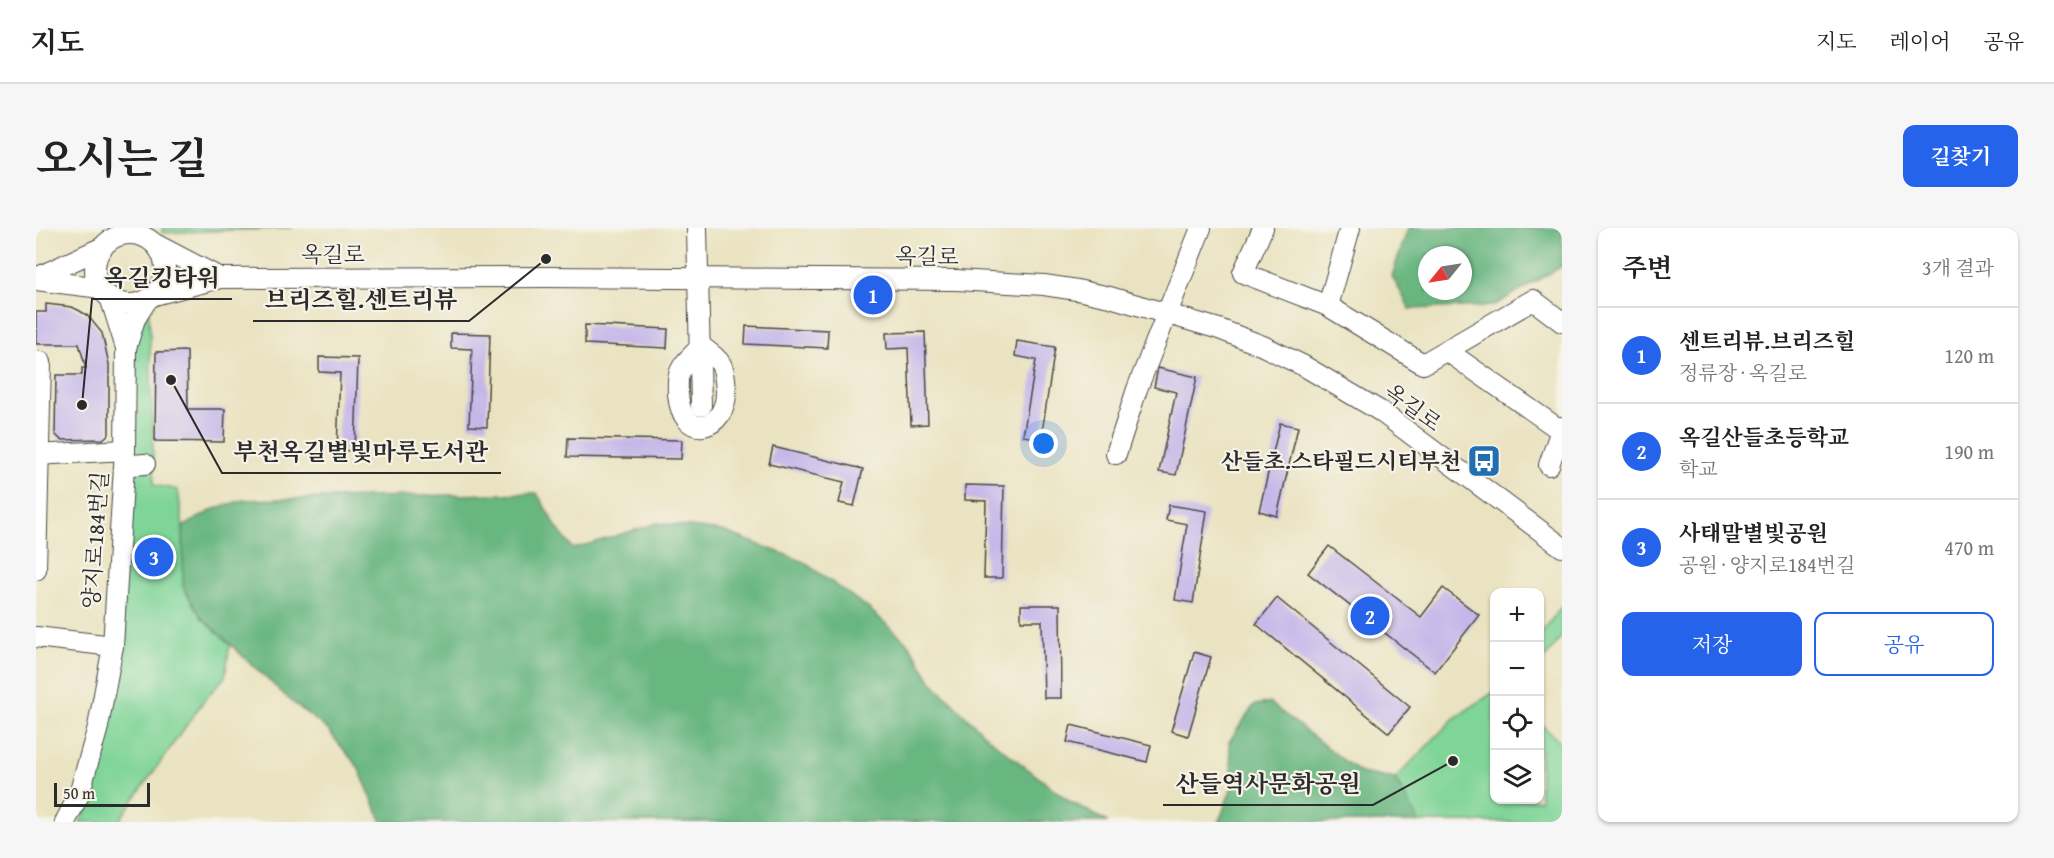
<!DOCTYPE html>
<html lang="ko">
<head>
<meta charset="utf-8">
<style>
	:root { --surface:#fff; --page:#f6f6f6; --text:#222; --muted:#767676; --line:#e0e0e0; --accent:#2563eb }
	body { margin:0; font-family:"Gentium Book Plus","Noto Serif KR",serif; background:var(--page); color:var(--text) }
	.controls { position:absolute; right:18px; bottom:18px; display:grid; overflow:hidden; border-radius:12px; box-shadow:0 2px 4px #0004 }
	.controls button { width:54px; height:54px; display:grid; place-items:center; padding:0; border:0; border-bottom:2px solid var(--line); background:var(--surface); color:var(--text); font:30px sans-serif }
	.compass { position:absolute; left:1382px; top:18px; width:54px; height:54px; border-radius:50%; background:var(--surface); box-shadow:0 2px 4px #0004; rotate:240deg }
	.scale { position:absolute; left:18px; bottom:15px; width:96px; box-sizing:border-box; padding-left:6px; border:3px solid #2b2b2b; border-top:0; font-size:16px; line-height:21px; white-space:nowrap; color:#2b2b2b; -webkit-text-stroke:4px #f7f3e8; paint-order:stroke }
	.you { position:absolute; left:1008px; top:216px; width:21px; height:21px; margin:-15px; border:4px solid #fff; border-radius:50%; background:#1a73e8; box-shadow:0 0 0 9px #1a73e833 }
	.badge { display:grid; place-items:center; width:39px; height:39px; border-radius:50%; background:var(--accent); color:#fff; font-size:20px; font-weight:700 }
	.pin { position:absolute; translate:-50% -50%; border:3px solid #fff; box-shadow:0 2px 6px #0006 }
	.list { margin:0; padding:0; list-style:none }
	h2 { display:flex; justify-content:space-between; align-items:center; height:78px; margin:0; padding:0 24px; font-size:26px }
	h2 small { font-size:20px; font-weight:400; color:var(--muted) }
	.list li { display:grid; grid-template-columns:39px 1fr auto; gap:18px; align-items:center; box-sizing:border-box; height:96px; padding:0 24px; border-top:2px solid var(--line) }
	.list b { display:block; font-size:22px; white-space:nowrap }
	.list p { margin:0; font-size:20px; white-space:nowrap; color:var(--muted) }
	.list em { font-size:20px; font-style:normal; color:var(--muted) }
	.actions { display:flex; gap:12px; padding:18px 24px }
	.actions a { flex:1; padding:14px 0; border:2px solid var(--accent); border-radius:12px; text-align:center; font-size:21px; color:var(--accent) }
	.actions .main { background:var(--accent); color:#fff }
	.icon { flex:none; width:33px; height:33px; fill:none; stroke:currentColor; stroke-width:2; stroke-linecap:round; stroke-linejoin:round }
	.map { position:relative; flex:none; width:1526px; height:594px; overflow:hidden; border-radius:12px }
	header { display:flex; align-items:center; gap:36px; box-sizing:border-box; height:84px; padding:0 30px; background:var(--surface); border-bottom:2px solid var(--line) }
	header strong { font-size:28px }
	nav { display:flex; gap:33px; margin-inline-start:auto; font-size:21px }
	.intro { display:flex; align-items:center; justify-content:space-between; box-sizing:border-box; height:144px; padding:0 36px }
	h1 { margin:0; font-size:42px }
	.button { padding:15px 27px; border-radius:12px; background:var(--accent); color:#fff; font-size:21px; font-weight:700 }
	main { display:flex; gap:36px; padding:0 36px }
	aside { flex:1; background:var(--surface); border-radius:12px; box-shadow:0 2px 4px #0004 }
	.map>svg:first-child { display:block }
	.green { fill:#7fd498; stroke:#558062; stroke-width:1.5 }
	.forest { fill:#67b680; stroke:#497056; stroke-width:1.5; fill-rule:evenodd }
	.building { fill:#c6b7e9 }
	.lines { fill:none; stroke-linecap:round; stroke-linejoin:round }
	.minor-casing { stroke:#484742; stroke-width:22 }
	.minor { stroke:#fff; stroke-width:20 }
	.labels { text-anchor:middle; stroke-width:4.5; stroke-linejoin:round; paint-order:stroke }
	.street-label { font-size:22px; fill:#2b2b2b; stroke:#f7f3e8 }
	.poi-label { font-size:22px; font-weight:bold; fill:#2b2b2b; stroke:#f7f3e8; text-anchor:end }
	.leader { fill:none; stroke:#2b2b2b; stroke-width:2 }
	.callout-dot { fill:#2b2b2b; stroke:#f7f3e8; stroke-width:2 }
	.callout-label { font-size:24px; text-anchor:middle; font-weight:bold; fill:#2b2b2b; stroke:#f7f3e8; stroke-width:4.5; stroke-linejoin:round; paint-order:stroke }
</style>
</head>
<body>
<header>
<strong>지도</strong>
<nav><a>지도</a><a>레이어</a><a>공유</a></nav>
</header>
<div class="intro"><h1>오시는 길</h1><a class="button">길찾기</a></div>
<main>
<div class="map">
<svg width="1526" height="594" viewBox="0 0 1526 594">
	<rect width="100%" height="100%" fill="#f7f3e8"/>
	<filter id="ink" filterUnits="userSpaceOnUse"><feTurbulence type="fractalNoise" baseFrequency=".0167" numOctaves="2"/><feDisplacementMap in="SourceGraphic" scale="12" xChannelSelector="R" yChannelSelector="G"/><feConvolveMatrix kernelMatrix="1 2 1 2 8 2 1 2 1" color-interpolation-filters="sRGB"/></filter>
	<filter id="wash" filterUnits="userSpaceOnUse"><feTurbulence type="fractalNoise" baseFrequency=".008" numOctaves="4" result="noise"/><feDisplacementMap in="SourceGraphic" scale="24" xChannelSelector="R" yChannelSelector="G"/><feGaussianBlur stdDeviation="1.35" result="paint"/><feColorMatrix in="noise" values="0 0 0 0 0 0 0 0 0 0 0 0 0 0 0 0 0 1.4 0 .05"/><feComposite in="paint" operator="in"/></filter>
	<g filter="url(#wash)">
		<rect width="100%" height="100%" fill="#eae3c1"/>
		<g class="green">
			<path d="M126 0H257L126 5Z"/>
			<path d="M113 80 118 257 142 262 147 299 165 389 194 416 189 449 169 471 82 594H44C60 566 64 534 70 502L97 114Z"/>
			<path d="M1526 378V408L1504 437V407Z"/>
			<path d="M1458 464V572H1504V495L1526 516V594H1383L1359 551 1417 491Z"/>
		</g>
		<g class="forest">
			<path d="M1372 0H1526V38L1457 78 1374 81 1356 48ZM1391 27H1427V63H1391Z"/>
			<path d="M501 265 521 300 537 321 622 295 687 303 766 333 832 380 874 417 895 453 951 509 1033 573 1072 594H346L322 539 291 501 256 474 165 389 147 359V299L178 281 207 272Z"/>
			<path d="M1234 475 1324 545 1359 551 1383 594H1183L1197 556 1193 514 1218 477Z"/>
		</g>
		<g id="blocks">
			<g class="building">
				<path d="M10 76 36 79 44 83 52 88 66 105 73 136V206L67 211 25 212 19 206 20 147H46V140H50L43 116H0V84H10Z"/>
				<path d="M549 97 632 101 631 120 549 116Z"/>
				<path d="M710 98 792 102 791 120 709 116Z"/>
				<path d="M889 104 892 196 875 197 872 120 851 121 850 105Z"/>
				<path d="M415 105 454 106 451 199 433 198 436 121 415 120Z"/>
				<path d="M981 113 1019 119 1005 211 987 208 1000 132 979 128Z"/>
				<path d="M151 123 152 181H189L188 214 119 213 120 124Z"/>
				<path d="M283 129 322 130 319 223 301 222 304 145 283 144Z"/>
				<path d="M1122 140 1161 149 1140 247 1123 244 1140 164 1118 159Z"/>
				<path d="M1244 195 1262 199 1241 288 1223 283Z"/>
				<path d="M532 210 646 212 645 231 531 229Z"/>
				<path d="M737 219 827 241 818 278 803 275 808 254 733 236Z"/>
				<path d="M929 257 968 258 966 350H948L950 273 929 272Z"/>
				<path d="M1133 277 1171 283 1157 375 1139 372 1151 296 1130 292Z"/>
				<path d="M1293 318 1385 389 1407 360 1443 387 1399 444 1272 345Z"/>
				<path d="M1241 370 1374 479 1353 505 1220 396Z"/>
				<path d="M985 377H1024L1025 470H1008L1006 393H985Z"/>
				<path d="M1158 424 1175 429 1152 508 1135 503Z"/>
				<path d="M1035 497 1115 517 1111 534 1031 514Z"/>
			</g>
		</g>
	</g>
	<g filter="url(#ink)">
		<use href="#blocks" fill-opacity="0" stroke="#484742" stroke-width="1.5"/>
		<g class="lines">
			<defs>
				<g id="minor">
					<path d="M661 0 665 178"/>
					<path d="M1227 0 1207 45 1292 78 1387 136 1497 72 1526 94"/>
					<circle cx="94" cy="41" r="35"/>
					<path d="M121 17 184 50"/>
					<path d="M0 50 67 19"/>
					<path d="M0 52 65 60"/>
					<path d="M118 67 184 50 510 49 921 52 1008 57 1041 62 1074 69 1183 101 1227 118 1268 138 1344 183 1526 319"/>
					<path d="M74 69 90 120"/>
					<path d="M1292 78 1314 0"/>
					<path d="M665 118C687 135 688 135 690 163 691 202 646 216 642 166 642 160 641 153 643 147 645 136 658 127 665 118Z"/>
					<path d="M1411 123 1524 202"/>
					<path d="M0 134H5L0 342"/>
					<path d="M1080 226 1101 161 1165 0"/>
					<path d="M0 227 89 222"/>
					<path d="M96 237 109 236"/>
					<path d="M1513 237 1526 199"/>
					<path d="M0 409 77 418"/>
					<path d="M29 594 43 567 62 499 77 418 89 222 90 120 99 91 111 72"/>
				</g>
			</defs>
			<use href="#minor" class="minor-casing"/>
			<use href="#minor" class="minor"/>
		</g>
	</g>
	<defs>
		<symbol id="bus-square" viewBox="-11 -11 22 22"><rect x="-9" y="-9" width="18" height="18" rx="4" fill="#1f6fb2" stroke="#f7f3e8"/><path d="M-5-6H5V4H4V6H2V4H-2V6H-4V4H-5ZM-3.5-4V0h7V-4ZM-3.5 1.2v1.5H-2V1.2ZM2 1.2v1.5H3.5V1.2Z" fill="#fff"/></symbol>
	</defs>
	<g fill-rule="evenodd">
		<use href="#bus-square" x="1429" y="214" width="38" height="38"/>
	</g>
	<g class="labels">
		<g class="street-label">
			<text x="297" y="34">옥길로</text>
			<text transform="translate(891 28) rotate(1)" y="8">옥길로</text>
			<text transform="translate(1377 179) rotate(36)" y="8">옥길로</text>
			<text transform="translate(59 312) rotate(-86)" y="8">양지로184번길</text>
		</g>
		<g class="poi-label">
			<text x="1425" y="241">산들초.스타필드시티부천</text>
		</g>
	</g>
	<path class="leader" d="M46 177L56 71H196M510 31L433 93H217M135 152L186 245H465M1417 533L1337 577H1127"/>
	<g class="callout-dot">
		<circle cx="46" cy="177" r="6"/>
		<circle cx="510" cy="31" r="6"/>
		<circle cx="135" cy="152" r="6"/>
		<circle cx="1417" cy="533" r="6"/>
	</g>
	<g class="callout-label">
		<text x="126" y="58">옥길킹타워</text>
		<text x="325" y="80">브리즈힐.센트리뷰</text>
		<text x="325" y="232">부천옥길별빛마루도서관</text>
		<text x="1232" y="564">산들역사문화공원</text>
	</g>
</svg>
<div class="controls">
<button>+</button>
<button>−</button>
<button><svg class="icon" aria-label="locate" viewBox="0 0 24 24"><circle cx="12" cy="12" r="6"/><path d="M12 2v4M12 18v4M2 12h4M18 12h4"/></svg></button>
<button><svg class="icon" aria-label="layers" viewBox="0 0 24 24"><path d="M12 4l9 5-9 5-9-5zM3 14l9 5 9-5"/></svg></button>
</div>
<svg class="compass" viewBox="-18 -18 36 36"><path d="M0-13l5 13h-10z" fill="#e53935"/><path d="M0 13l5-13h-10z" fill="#767676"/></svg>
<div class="scale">50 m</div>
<div class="you"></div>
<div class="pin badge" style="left:837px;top:67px">1</div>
<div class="pin badge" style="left:1334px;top:388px">2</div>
<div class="pin badge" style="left:118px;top:329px">3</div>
</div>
<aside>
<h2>주변<small>3개 결과</small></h2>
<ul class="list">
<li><span class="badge">1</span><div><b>센트리뷰.브리즈힐</b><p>정류장 · 옥길로</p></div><em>120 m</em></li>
<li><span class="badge">2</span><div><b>옥길산들초등학교</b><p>학교</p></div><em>190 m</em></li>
<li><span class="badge">3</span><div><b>사태말별빛공원</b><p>공원 · 양지로184번길</p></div><em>470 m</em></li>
</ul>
<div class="actions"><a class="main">저장</a><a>공유</a></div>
</aside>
</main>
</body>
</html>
